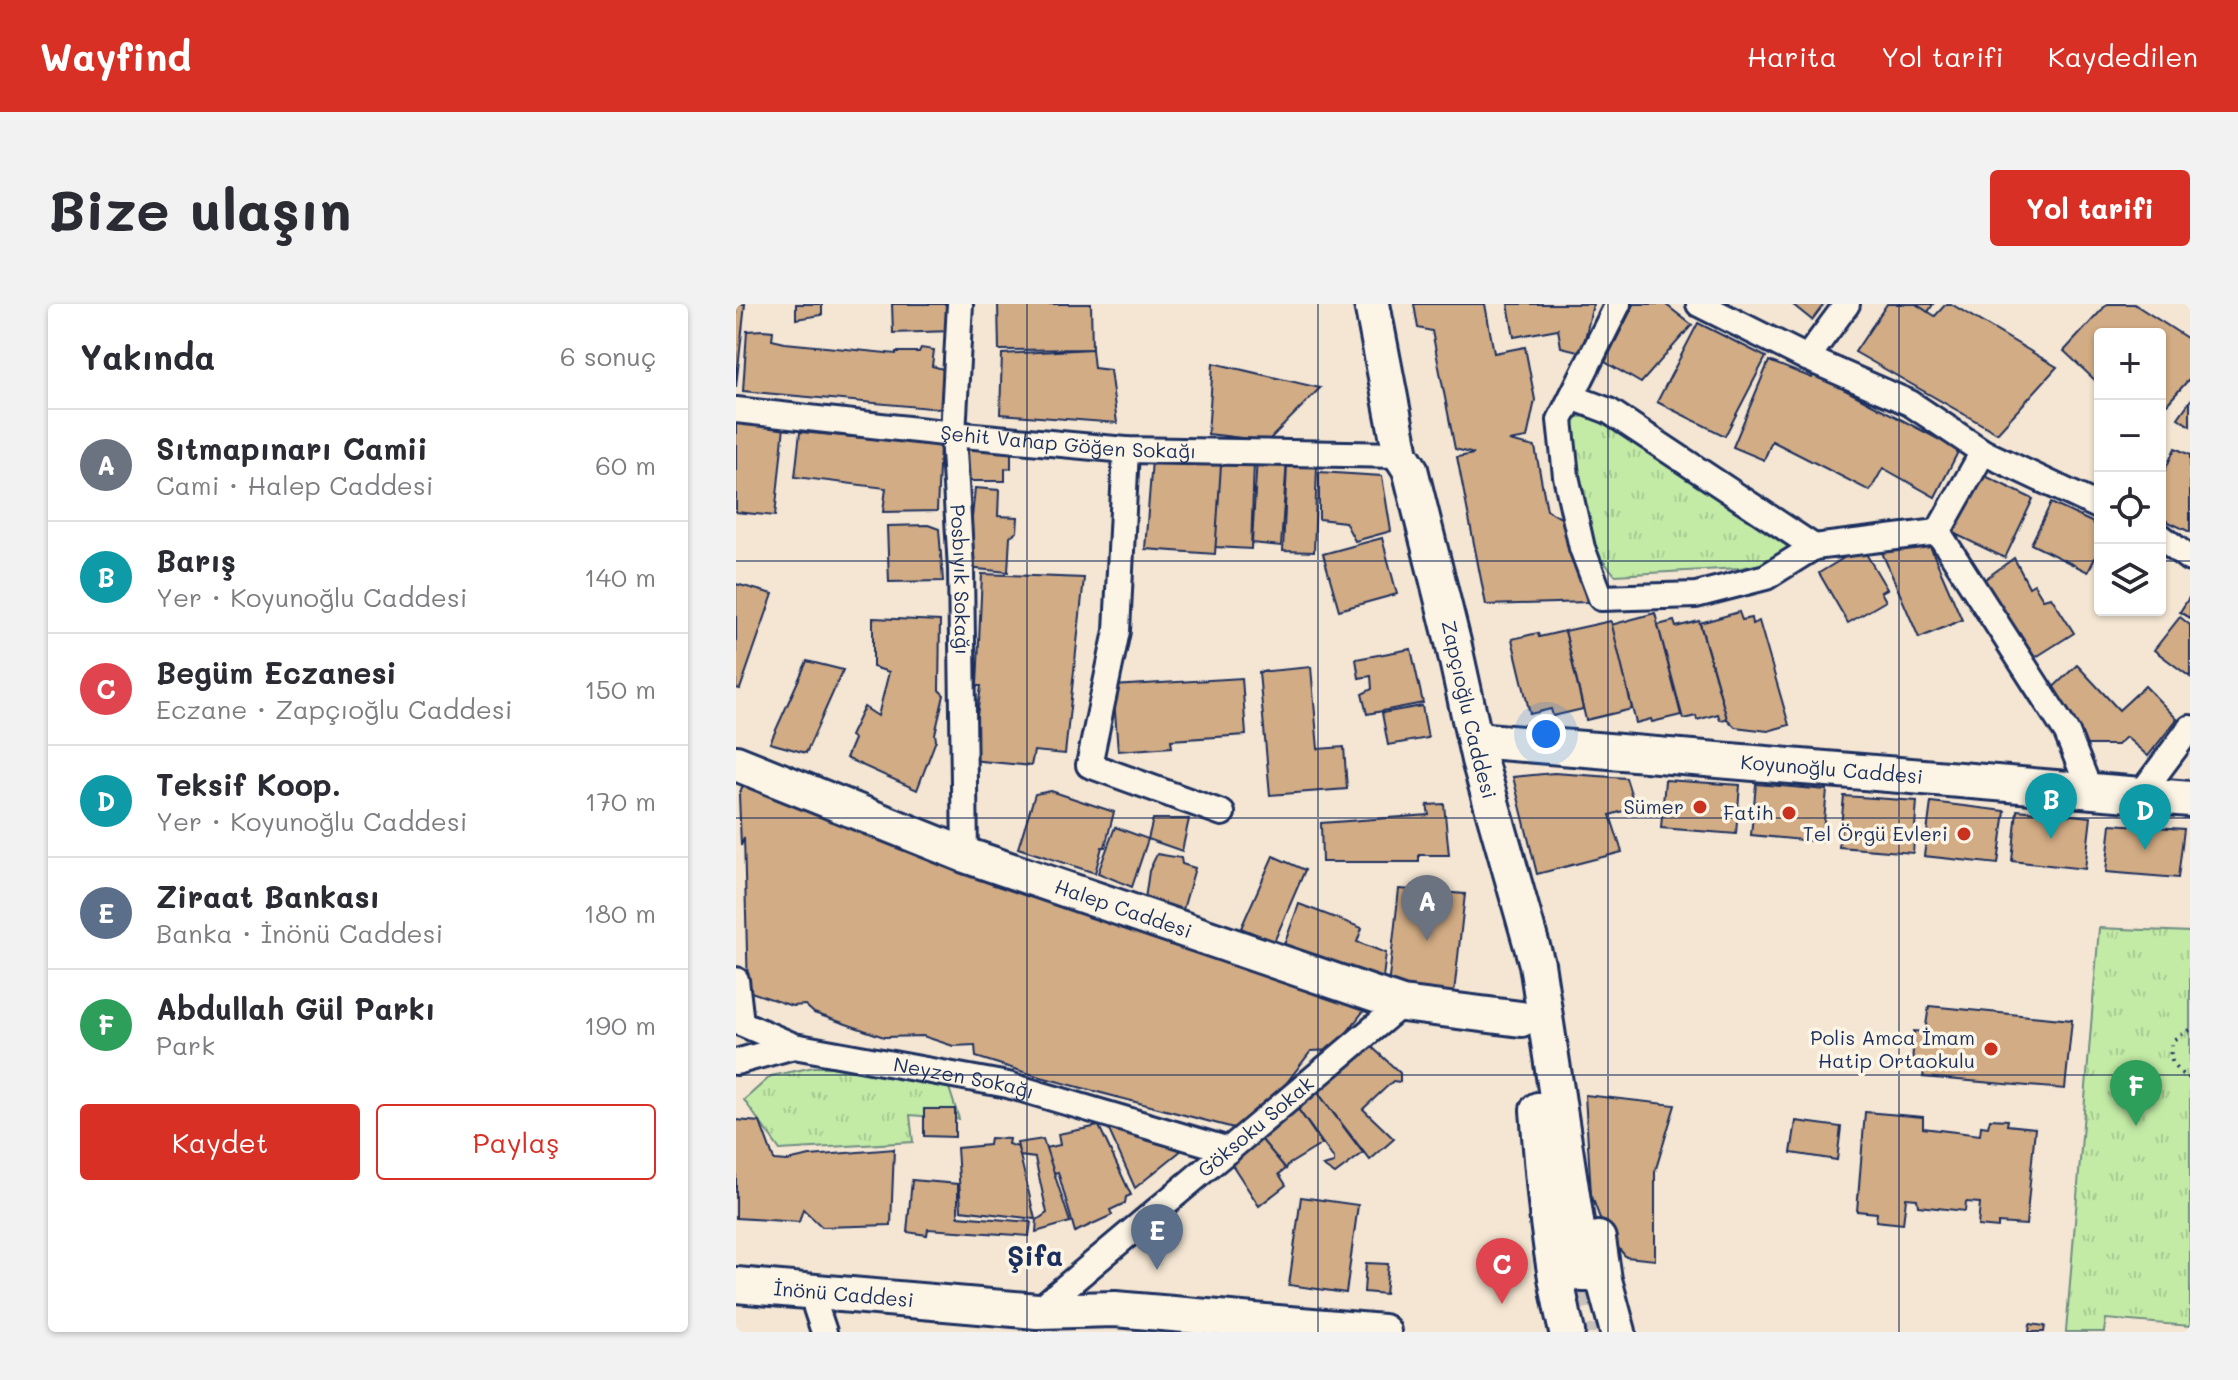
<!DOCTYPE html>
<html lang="tr">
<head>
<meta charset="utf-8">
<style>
	:root { --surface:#fff; --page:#f2f2f3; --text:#2b2b33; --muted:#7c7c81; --line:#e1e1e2; --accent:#d93025 }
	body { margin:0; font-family:Mali,sans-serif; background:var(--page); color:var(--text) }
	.controls { position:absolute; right:24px; top:24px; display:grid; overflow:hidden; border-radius:8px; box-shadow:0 2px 6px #0004 }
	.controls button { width:72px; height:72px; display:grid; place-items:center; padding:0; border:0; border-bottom:2px solid var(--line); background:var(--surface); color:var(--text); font:40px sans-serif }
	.you { position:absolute; left:810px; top:430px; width:28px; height:28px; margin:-20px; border:6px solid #fff; border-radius:50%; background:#1a73e8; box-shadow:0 0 0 12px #1a73e833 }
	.badge { display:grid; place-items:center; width:52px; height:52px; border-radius:50%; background:var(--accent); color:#fff; font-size:26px; font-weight:700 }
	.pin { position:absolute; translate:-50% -66px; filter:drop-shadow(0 2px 4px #0008) }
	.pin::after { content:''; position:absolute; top:42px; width:28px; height:24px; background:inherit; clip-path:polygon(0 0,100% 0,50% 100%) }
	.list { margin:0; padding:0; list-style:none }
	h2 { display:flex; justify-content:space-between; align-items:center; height:104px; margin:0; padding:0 32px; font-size:34px }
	h2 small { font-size:26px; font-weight:400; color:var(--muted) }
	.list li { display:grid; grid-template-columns:52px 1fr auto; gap:24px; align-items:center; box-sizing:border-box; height:112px; padding:0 32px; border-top:2px solid var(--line) }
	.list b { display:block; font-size:30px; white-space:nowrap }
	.list p { margin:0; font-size:26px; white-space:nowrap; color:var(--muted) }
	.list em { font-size:26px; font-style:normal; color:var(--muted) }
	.actions { display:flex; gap:16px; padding:24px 32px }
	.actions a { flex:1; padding:18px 0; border:2px solid var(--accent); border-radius:8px; text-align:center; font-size:28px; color:var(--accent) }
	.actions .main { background:var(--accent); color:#fff }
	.icon { flex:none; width:44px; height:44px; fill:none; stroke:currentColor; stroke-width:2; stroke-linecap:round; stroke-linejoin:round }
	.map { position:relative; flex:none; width:1454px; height:1028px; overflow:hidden; border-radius:8px }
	header { display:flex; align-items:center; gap:48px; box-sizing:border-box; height:112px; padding:0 40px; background:var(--accent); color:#fff }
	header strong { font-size:38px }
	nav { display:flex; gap:44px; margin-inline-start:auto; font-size:28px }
	.intro { display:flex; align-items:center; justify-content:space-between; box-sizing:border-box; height:192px; padding:0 48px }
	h1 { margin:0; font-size:56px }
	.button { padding:20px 36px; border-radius:8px; background:var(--accent); color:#fff; font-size:28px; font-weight:700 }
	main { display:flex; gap:48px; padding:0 48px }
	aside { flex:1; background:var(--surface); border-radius:8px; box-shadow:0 2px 6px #0004 }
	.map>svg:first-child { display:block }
	.park { fill:url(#park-tufts); stroke:#6f8d82; stroke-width:2 }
	.building { fill:#d2ac84; stroke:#1b2f5e; stroke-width:2 }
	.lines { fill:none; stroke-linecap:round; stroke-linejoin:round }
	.secondary-tunnel { stroke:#c9c1bb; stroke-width:34; stroke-dasharray:34 17; stroke-linecap:butt }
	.street-casing { stroke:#1b2f5e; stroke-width:30 }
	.secondary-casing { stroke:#1b2f5e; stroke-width:40 }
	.path { stroke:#1b2f5e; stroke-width:4; stroke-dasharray:2 6; stroke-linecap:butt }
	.street { stroke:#fcf5e5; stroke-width:24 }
	.secondary { stroke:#fcf5e5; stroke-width:34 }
	.grid { fill:none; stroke:#1b2f5e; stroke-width:2; stroke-opacity:0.55 }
	.poi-dot { fill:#c8321e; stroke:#fcf5e5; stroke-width:3 }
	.labels { text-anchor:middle; stroke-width:7; stroke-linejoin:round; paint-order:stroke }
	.street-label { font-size:20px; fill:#1b2f5e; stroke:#fcf5e5 }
	.poi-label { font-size:20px; fill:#1b2f5e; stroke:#fcf5e5; text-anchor:end }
	.district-label { font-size:28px; font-weight:bold; fill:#1b2f5e; stroke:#fcf5e5 }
</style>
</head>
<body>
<header>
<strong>Wayfind</strong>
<nav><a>Harita</a><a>Yol tarifi</a><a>Kaydedilen</a></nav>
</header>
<div class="intro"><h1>Bize ulaşın</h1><a class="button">Yol tarifi</a></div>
<main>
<aside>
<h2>Yakında<small>6 sonuç</small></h2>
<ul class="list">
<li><span class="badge" style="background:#6b7280">A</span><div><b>Sıtmapınarı Camii</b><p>Cami · Halep Caddesi</p></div><em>60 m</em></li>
<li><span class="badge" style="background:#0f9aa8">B</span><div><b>Barış</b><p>Yer · Koyunoğlu Caddesi</p></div><em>140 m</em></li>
<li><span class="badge" style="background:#e0444e">C</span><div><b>Begüm Eczanesi</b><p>Eczane · Zapçıoğlu Caddesi</p></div><em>150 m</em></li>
<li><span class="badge" style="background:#0f9aa8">D</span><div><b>Teksif Koop.</b><p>Yer · Koyunoğlu Caddesi</p></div><em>170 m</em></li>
<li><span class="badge" style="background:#5c6f8a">E</span><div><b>Ziraat Bankası</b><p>Banka · İnönü Caddesi</p></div><em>180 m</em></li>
<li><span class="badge" style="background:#2e9e5b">F</span><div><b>Abdullah Gül Parkı</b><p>Park</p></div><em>190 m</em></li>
</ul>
<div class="actions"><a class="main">Kaydet</a><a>Paylaş</a></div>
</aside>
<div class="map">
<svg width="1454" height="1028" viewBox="0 0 1454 1028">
	<defs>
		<pattern id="park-tufts" width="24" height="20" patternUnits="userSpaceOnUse" patternTransform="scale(2)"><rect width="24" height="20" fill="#c3eba6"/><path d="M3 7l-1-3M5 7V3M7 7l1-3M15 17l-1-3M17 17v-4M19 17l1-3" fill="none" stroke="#a7ca91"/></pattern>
	</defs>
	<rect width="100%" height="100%" fill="#f4e6d2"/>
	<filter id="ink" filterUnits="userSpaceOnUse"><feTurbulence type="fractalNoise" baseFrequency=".0125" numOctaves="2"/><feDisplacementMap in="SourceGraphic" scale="16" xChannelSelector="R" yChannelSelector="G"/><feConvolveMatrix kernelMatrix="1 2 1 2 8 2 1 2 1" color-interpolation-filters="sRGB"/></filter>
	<g filter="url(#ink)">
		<g class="park">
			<path d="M854 112 1040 227 1057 242 1036 258 1004 264 879 271 856 244 830 128 838 113Z"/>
			<path d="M1363 624 1454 628V1022L1370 1015 1368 1028H1330Z"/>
			<path d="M78 763H97L213 784 223 815 174 811 177 838 44 846 8 796 35 772Z"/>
		</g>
		<g class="building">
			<path d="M0 0H9L0 83Z"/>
			<path d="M60 0H86V11L60 15Z"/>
			<path d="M156 0H216V27L157 29Z"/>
			<path d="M262 0H355L356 45 263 46Z"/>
			<path d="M678 0H749L758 49 789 43 799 96 791 134 773 137 799 143 811 206 830 217 851 298 750 301 721 153 738 150 719 145 696 27 682 24Z"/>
			<path d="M772 0H857L846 48 825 43 822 25 778 33Z"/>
			<path d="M898 0H929L956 21 905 79 869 58Z"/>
			<path d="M1056 0H1088L1076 16Z"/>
			<path d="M1151 0H1180L1199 12 1210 0H1215L1321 63 1261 129 1119 48Z"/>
			<path d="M1180 0H1197L1192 8Z"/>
			<path d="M1371 0H1398L1454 36V74L1424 108V30H1364V81L1328 47Z"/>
			<path d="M962 19 1030 53 989 132 921 98Z"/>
			<path d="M27 26 37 27 36 36 49 39 160 50V48H183L185 44 198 46 196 62 207 65 205 105 7 87 11 27Z"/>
			<path d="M356 45 358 64 374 66 381 119 264 110 266 50Z"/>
			<path d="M1033 57 1076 74 1077 69 1223 146 1199 193 1147 164 1134 187 1036 137 1028 156 997 143Z"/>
			<path d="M477 59 584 84 532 137 472 130Z"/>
			<path d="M1454 97V122L1442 114Z"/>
			<path d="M0 117 48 122 39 212 0 208Z"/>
			<path d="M64 128 204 141 201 207 147 208 150 184 59 173Z"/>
			<path d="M275 139V164L269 165V177H231V140Z"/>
			<path d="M1439 144 1454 151V228L1424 214V177Z"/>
			<path d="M521 153 551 155 545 242 516 239Z"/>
			<path d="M483 155 518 158 515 245 479 243Z"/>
			<path d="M416 156 485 161 479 250 409 245Z"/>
			<path d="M551 161 581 162 578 248 547 247Z"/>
			<path d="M583 168 646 172 655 227 619 237 609 218 583 215Z"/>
			<path d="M1245 170 1297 195 1269 254 1217 229Z"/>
			<path d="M239 184 263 186 262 212 282 213 281 228 274 232 272 268 231 264Z"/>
			<path d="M1315 199 1364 222V244L1352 268 1295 240Z"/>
			<path d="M1184 219 1226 316 1183 334 1141 237Z"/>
			<path d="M192 221 203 225 207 277 153 278 151 222Z"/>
			<path d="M646 234 661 290 603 306 587 250Z"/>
			<path d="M1126 243 1151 285 1145 288 1150 297 1112 319 1083 269Z"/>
			<path d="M1278 254 1293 283 1298 280 1307 295 1315 293 1338 329 1289 360 1237 284Z"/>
			<path d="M246 270 348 274 329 450 298 447 295 462 235 456 245 382H241Z"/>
			<path d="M0 280 37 290 4 385 0 384Z"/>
			<path d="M1454 292V314L1444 308Z"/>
			<path d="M1003 308 1006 316 1015 314 1016 320 1023 317 1053 421 1032 427 999 423 991 415 964 319Z"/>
			<path d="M919 309 945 411 916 418 915 415 900 419 875 321Z"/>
			<path d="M1444 313 1454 321V373L1418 346Z"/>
			<path d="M137 314 204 317 203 386 208 391 199 430 200 436 181 486 110 454 118 435 114 432 128 403 142 412 153 368 137 363Z"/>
			<path d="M875 317 896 405 850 416 829 327Z"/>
			<path d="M938 317 940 323 963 317 991 415 984 416 982 410 961 416 960 412 947 415 922 321Z"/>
			<path d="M829 327 847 405 817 412 815 405 794 410 776 335 802 329 803 333Z"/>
			<path d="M675 345 687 399 631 410 626 390 636 385 635 372 623 374 620 355Z"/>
			<path d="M71 357 107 366 70 449 34 439Z"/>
			<path d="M1341 361 1383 406 1409 382 1441 415 1412 452 1390 433 1381 441H1350L1309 391Z"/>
			<path d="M575 363 582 445 608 443 611 485 534 491 523 368Z"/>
			<path d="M506 374 510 431 435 436 436 443 382 447 377 382Z"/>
			<path d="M686 402 692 434 652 441 646 409Z"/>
			<path d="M818 469 890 474 897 496 891 499 894 505 874 511 886 548 801 570 777 473Z"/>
			<path d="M10 473 637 695 597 746 575 747 513 828 301 772 240 753 239 741 217 742 187 732 148 733 78 709 69 701 56 702 12 687 8 533 5 542 3 491Z"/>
			<path d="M929 476 1004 481 1000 530 925 524Z"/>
			<path d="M1020 480 1091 486 1086 538 1015 531Z"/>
			<path d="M315 487 378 508 369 543H366L359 569 282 544 299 490Z"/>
			<path d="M1108 492 1181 497 1177 549 1103 543Z"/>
			<path d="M1195 498 1269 507 1262 560 1188 552Z"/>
			<path d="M708 500 713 551H683V558H586L585 519 693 511 691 501Z"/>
			<path d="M1281 506 1355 513 1349 565 1276 557Z"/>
			<path d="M417 515H453L446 547 412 535Z"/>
			<path d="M1375 520 1448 525 1442 574 1370 568Z"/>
			<path d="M379 523 412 535 396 583 362 569Z"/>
			<path d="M421 550 445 554 446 560 459 564 446 609 409 595 413 567Z"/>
			<path d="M537 552 569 566 538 638 505 624Z"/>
			<path d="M663 585 729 590 718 689 652 683Z"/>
			<path d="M563 600 626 624 621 638 650 649 647 674 548 641Z"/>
			<path d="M1193 702 1336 716 1329 785 1187 773 1189 763 1176 762 1178 727 1189 728Z"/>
			<path d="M636 743 664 769V778L657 777 627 805 658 835 634 856 576 781Z"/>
			<path d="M576 781 627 849 599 870 587 862 598 859V855L557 798Z"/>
			<path d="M849 791 939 801 919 868V956L890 953 869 928 855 890Z"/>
			<path d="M557 798 586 840 552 861 550 865 520 829Z"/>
			<path d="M188 805H219V833L188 832Z"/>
			<path d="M1129 808 1187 813V824L1244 831 1245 822 1252 823 1254 815 1272 816 1271 821 1299 824 1290 921 1262 919V924L1242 922 1244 899 1230 898 1229 907 1182 902 1181 895 1170 894 1167 920 1140 917 1141 909 1121 907Z"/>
			<path d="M0 816 24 818 38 856 51 857 74 852 158 845 155 921 86 923 67 905 63 918 0 914Z"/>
			<path d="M1060 817 1105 823 1101 856 1055 849Z"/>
			<path d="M363 822 395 891 390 893 389 899 374 906 376 911 339 928 322 868 318 869 309 844 324 841 322 830Z"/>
			<path d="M371 822 452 841 399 884Z"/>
			<path d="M520 829 550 865 543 870 550 881 523 902 493 856Z"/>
			<path d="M254 834 273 835 272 840 282 843 299 915 225 906 221 844 253 841Z"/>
			<path d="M307 835 334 918 300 928 301 916 311 909 299 854 284 852 281 839Z"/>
			<path d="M176 876 222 880V912L295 918 293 932 192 925 191 931 171 928Z"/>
			<path d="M565 893 622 901 610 989 553 981Z"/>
			<path d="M630 959 652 960 649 990 628 988Z"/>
			<path d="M1294 1020 1309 1022 1308 1028H1293Z"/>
		</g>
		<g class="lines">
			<path class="secondary-tunnel" d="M848 970 862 1028"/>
			<defs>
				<g id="street">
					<path id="s1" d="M224 0 217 130 225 265 229 551"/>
					<path d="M882 0 824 116 830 172 846 244 865 294 960 291 1030 273 1078 243 1202 228 1247 148"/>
					<path d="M963 0 1071 54 1174 99 1247 148 1364 203"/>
					<path d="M1071 54 1111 0"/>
					<path d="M836 93 873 107 1078 243"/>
					<path id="s2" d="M0 106 217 130 390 146 665 151"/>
					<path d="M390 146 381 327 353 461 486 509"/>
					<path d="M1202 228 1331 429 1354 487"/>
					<path d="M1424 232 1454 255"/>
					<path d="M1404 491 1454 424"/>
					<path d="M0 676 5 719"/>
					<path id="s3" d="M0 717 58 742 272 781 493 846"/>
					<path d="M0 758 58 742"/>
					<path d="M80 1004 88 1028"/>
					<path id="s4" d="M301 1007 666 700"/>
				</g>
				<g id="secondary">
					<path id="s5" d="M636 0 665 151 674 165 717 338 743 456 801 660 848 970"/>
					<path id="s6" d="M739 436 1454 495"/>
					<path id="s7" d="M0 459 229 551 666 700 785 715"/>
					<path d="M802 806C808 883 813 952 831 1028"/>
					<path d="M862 935 868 976 882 1028"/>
					<path id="s8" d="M0 981 301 1007 379 1005 647 1028"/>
				</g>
			</defs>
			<use href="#street" class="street-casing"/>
			<use href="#secondary" class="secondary-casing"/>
			<path class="path" d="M1454 726 1437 736C1431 755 1437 766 1454 774"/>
			<use href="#street" class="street"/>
			<use href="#secondary" class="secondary"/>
		</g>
	</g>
	<path class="grid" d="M291 0V1028M582 0V1028M872 0V1028M1163 0V1028M0 257H1364M1424 257H1454M0 514H1454M0 771H1454"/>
	<g class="poi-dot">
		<circle cx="964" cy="503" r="8"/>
		<circle cx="1053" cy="509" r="8"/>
		<circle cx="1228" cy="530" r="8"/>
		<circle cx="1255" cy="745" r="8"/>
	</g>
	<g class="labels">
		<g class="street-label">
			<text dy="7" stroke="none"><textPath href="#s2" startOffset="334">Şehit Vahap Göğen Sokağı</textPath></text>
			<text dy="7" stroke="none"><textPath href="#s1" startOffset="276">Posbıyık Sokağı</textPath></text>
			<text dy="7" stroke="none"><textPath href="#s5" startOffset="418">Zapçıoğlu Caddesi</textPath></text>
			<text dy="7" stroke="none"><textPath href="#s6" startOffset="358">Koyunoğlu Caddesi</textPath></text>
			<text dy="7" stroke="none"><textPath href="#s7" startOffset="414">Halep Caddesi</textPath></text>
			<text dy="7" stroke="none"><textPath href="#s3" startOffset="236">Neyzen Sokağı</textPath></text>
			<text dy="7" stroke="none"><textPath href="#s4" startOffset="286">Göksoku Sokak</textPath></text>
			<text dy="7" stroke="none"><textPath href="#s8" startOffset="108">İnönü Caddesi</textPath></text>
		</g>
		<g class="poi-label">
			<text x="948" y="510">Sümer</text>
			<text x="1037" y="516">Fatih</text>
			<text x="1212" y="537">Tel Örgü Evleri</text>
			<text x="1239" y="741">Polis Amca İmam<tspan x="1239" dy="23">Hatip Ortaokulu</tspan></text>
		</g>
		<g class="district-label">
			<text x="299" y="962">Şifa</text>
		</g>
	</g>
</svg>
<div class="controls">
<button>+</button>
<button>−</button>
<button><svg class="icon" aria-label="locate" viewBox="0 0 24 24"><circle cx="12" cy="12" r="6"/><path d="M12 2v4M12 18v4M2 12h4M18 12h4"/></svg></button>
<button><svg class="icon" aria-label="layers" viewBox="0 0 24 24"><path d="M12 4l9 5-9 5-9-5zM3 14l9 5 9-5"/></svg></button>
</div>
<div class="you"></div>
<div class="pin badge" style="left:691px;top:637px;background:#6b7280">A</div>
<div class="pin badge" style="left:1315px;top:535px;background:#0f9aa8">B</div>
<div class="pin badge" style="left:766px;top:1000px;background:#e0444e">C</div>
<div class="pin badge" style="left:1409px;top:546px;background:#0f9aa8">D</div>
<div class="pin badge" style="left:421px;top:966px;background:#5c6f8a">E</div>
<div class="pin badge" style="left:1400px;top:822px;background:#2e9e5b">F</div>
</div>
</main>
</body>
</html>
